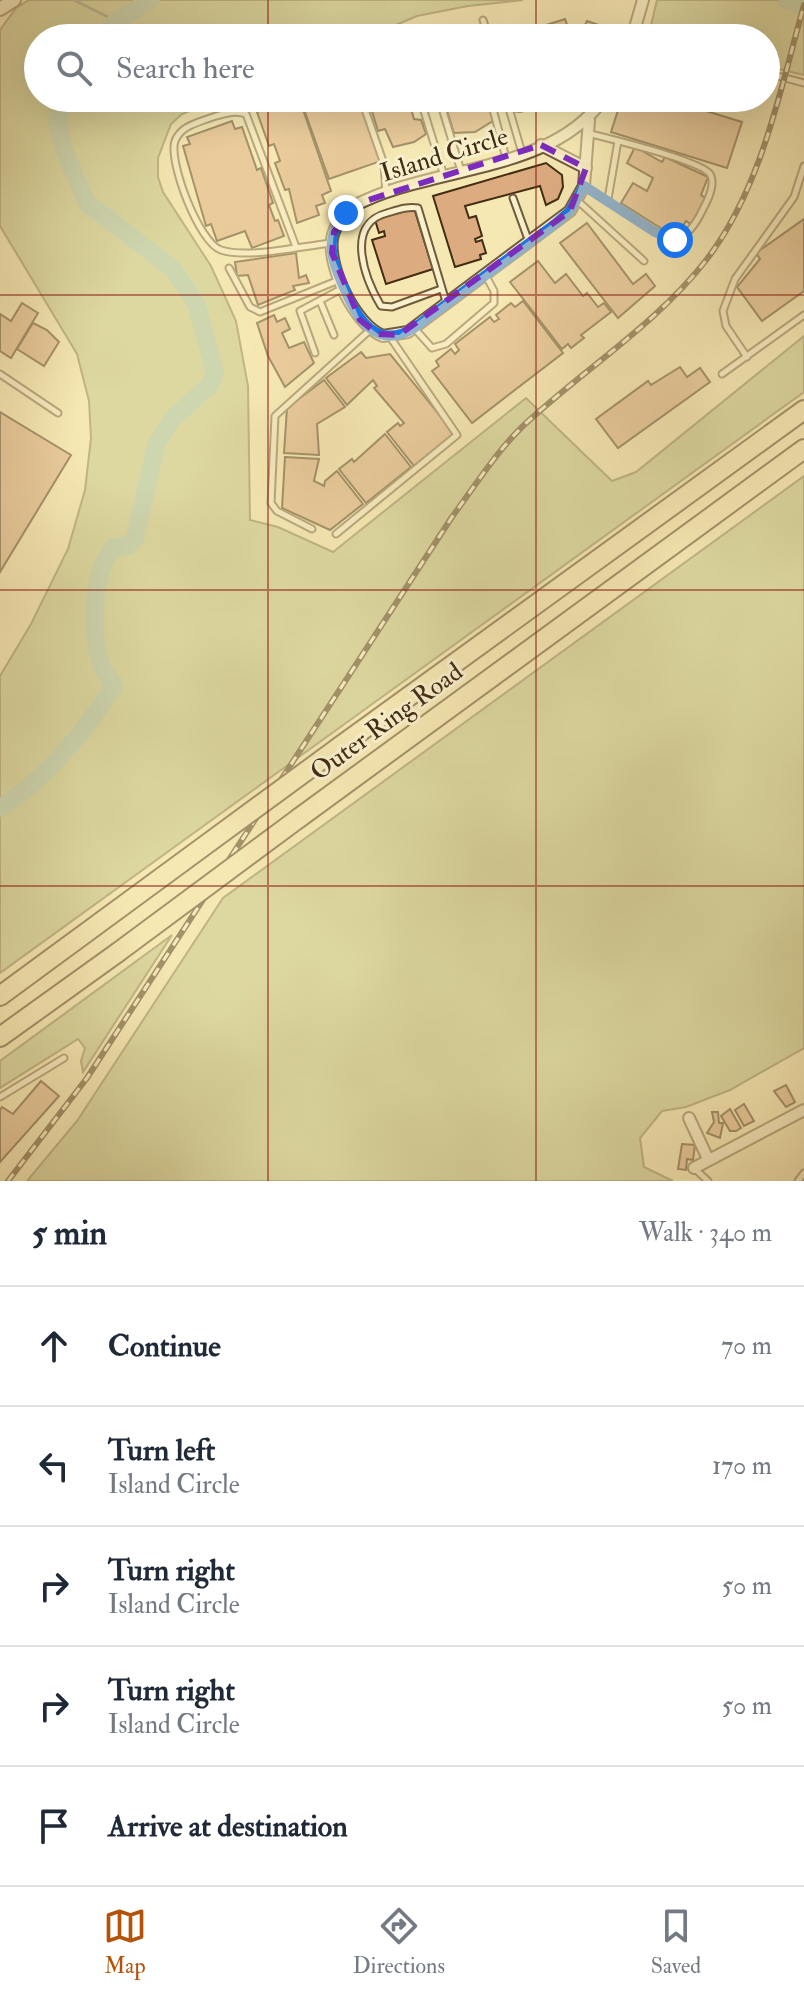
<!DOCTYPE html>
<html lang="en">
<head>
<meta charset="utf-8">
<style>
	:root { --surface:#fff; --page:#f6f6f7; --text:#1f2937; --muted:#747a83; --line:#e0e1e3; --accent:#b45309 }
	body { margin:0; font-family:"IM FELL Double Pica",serif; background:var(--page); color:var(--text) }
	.stop { position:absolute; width:24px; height:24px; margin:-18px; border:6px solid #1a73e8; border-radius:50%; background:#fff }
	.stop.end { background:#1a73e8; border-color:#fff; box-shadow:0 2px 8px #0008 }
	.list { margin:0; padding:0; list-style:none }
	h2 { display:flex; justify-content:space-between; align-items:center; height:104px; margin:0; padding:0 32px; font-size:34px }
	h2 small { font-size:26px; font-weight:400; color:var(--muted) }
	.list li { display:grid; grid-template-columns:52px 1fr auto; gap:24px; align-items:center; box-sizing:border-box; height:120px; padding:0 32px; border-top:2px solid var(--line) }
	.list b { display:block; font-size:30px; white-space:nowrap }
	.list p { margin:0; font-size:26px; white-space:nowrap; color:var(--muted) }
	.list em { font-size:26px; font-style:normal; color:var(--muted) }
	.icon { flex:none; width:44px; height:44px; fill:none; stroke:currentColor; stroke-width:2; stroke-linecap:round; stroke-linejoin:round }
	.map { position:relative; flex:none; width:804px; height:1181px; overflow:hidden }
	.search { position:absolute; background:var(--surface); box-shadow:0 8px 32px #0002; left:24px; right:24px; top:24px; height:88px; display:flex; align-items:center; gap:20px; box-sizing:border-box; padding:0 28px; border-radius:44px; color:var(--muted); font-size:30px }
	.sheet { height:704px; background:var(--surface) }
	nav { display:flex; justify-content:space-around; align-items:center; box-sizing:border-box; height:112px; border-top:2px solid var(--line); background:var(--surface); font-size:22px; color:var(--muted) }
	nav a { display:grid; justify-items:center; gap:4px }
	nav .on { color:var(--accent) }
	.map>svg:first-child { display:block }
	.green { fill:#bec58b; stroke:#80784f; stroke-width:2 }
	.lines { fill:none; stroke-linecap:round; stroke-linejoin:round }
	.stream { stroke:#79856e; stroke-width:3 }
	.river { stroke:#9dc0ab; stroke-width:18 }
	.building { fill:#dcac80; stroke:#422c13; stroke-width:2 }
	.service-casing { stroke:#6f5b3b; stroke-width:9 }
	.minor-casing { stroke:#6f5b3b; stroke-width:14 }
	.tertiary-casing { stroke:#6f5b3b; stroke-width:16 }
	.motorway-casing { stroke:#422c13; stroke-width:22 }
	.service { stroke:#f9f0ce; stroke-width:5 }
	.minor { stroke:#f9f0ce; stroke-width:10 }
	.tertiary { stroke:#f9f0ce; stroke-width:12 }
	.motorway { stroke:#f6e8b3; stroke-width:18 }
	.rail-casing { stroke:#422c13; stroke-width:6 }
	.rail { stroke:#f9f0ce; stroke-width:3; stroke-dasharray:9; stroke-linecap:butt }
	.motorway-bridge-casing { stroke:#422c13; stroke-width:22; stroke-linecap:butt }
	.motorway-bridge { stroke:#f6e8b3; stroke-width:18 }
	.route { stroke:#1a73e8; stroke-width:10 }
	.marked { fill:none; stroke:#7b2cbf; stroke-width:6; stroke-dasharray:16 10; stroke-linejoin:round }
	.grid { fill:none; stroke:#8f2418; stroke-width:2; stroke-opacity:0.55 }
	.labels { text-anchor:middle; stroke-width:6; stroke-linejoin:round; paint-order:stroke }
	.street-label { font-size:26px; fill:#422c13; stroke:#f9f0ce }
</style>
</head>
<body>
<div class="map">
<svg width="804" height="1181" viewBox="0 0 804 1181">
	<rect width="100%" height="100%" fill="#f6e8b3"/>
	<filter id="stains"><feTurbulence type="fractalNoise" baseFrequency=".0025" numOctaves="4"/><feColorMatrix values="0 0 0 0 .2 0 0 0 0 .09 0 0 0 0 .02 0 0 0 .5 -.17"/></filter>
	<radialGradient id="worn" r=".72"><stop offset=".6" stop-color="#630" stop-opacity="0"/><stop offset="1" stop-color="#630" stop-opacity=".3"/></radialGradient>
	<g class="green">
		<path d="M29 0H523L468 6 417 16 365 38H38V98H221L182 114 171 124 158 158V177L163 192 211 266 236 321 248 386 250 520 278 527 333 552 526 398 612 481 636 472 804 336V392L0 973V676L31 624 68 549 85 490 91 438 89 401 77 354 0 226V30L16 8Z"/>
		<path d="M657 0H804V75L766 66V38H648Z"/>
		<path d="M804 476V1048L730 1090 686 1107 662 1111 640 1138 644 1167 673 1181H27L77 1121 223 898Z"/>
		<path d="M172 935 83 1072 81 1061 85 1048 78 1039 0 1088V1061Z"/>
	</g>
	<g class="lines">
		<path class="stream" d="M74 0 116 21"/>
		<g class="river">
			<path d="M787 0 804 5"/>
			<path d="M101 38 116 21 151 0"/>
			<path d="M0 808C46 779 85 731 114 686 110 679 103 671 101 664 90 633 92 572 114 547L128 546 135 538 156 446 172 419 210 385 215 372 196 303 173 269 87 203 64 150 57 120 65 98"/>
		</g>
	</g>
	<g class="building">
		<path d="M565 19 570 33H581L587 21 616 31 614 38H540L537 28Z"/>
		<path d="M268 98H299L331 191 322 195 325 203 316 206 319 215 297 223 289 189 285 190 275 163 280 161 274 144 269 146 257 112 262 110 259 101Z"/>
		<path d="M309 98H358L381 161 329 179 301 101Z"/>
		<path d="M368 98H408L414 119 421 120 426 134 414 142 393 147 385 129 378 131Z"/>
		<path d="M443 98H490L496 119 475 132 454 133Z"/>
		<path d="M508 98H555L542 107 520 112 512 111Z"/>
		<path d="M622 98 668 109 670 100 742 122 727 168 611 132Z"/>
		<path d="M232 121 235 129 242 127 257 170 261 168 273 203 269 205 275 221 278 220 284 236 252 248 245 231 217 241 211 224 206 226 183 146 190 144 187 137Z"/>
		<path d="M635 147 662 162 665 157 708 177 701 195 707 199 692 225 686 221 679 232 670 234 621 203 633 183 647 191 653 178 627 163Z"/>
		<path d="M546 163 562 175 563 187 558 199 546 205 540 186 465 206 469 218 476 216 482 236 475 239 476 242 482 240 486 253 480 255 481 259 455 267 433 196Z"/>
		<path d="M414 208 433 269 386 284 372 240 385 236 384 231 379 233 375 220Z"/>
		<path d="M804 219V291L762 321 737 287 760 259 756 253Z"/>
		<path d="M587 223 633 284 646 274 655 286 618 318 560 243Z"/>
		<path d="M296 253 299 278 306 275 309 283 293 286 295 290 258 305 248 275 237 276 235 262Z"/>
		<path d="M538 261 555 283 566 274 583 296 587 293 598 307 604 303 611 312 581 335 584 338 571 348 568 344 562 349 510 282Z"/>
		<path d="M523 301 563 353 472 423 432 371 439 366 436 361 451 349 455 354 459 350 455 344 490 317 494 322 499 319 496 315 511 303 515 307Z"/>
		<path d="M22 303 38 313 11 358 0 351V314L11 321Z"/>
		<path d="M274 315 277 322 285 318 290 329 282 333 289 348 304 342 314 363 285 387 268 356 257 323Z"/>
		<path d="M33 323 47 330 59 342 44 366 17 349Z"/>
		<path d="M361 352 366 358 390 354 455 434 414 466 387 432 398 423 400 426 404 423 374 388 377 386 373 380 347 405 326 378Z"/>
		<path d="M680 367 687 377 700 368 710 382 618 448 596 419 648 381 651 385Z"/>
		<path d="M324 380 345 407 317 424 319 455 284 453 287 408Z"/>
		<path d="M0 412 71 455 0 572Z"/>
		<path d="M385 434 411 467 366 503 339 469 352 459 354 462Z"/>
		<path d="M285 457 319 459 314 481 324 486 325 481 337 471 363 504 330 530 282 508Z"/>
		<path d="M41 1081 59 1096 0 1162V1110L2 1107 13 1114Z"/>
		<path d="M786 1085 795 1102 786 1107 774 1091Z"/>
		<path d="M744 1104 754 1121 744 1126 735 1110Z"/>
		<path d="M730 1109 741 1128 736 1131H730L721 1116Z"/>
		<path d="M712 1112H718L719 1123H723L720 1138 707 1133 714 1122Z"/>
		<path d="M682 1144 695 1145 693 1160 687 1159 686 1170 678 1169Z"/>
	</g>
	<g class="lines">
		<defs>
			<g id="service">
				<path d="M483 20 489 38"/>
				<path d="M436 38 449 31 468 38"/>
				<path d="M766 73 804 83"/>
				<path d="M361 98 384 164 386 194"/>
				<path d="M439 98 461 171"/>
				<path d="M490 98 506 158"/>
				<path d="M506 98 522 153"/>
				<path d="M693 98 734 106"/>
				<path d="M424 111 444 176"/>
				<path d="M584 186 655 232 675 240C688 236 697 222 703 209 708 200 716 184 710 174 700 160 607 138 587 133"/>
				<path d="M513 198 529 242"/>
				<path d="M608 199 618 141"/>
				<path d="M578 201 644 261"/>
				<path d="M296 247 246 114C234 110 222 114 210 118 197 123 181 126 175 141 168 161 199 243 221 250 248 259 302 246 332 243"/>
				<path d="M229 268 250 307 260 312 339 280"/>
				<path d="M441 289 392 307 381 306C365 279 344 224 387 213 397 210 408 206 418 208L447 305"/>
				<path d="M320 301 334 335"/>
				<path d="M415 329 432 348 446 344 494 303V291L486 276"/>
				<path d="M315 353 300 311 343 288"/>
				<path d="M747 357 726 326 723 311 735 279 794 197 804 166"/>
				<path d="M0 374 58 413"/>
				<path d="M722 374 804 315"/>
				<path d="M312 529 277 511 271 503 275 416 370 330"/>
				<path d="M336 534 457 435 390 337"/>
				<path d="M0 1097 64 1058"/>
				<path d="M694 1168 708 1181"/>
				<path d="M798 1181 804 1173"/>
			</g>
			<g id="minor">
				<path d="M632 38 643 0"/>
				<path d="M589 120 584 186 570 211 408 332 383 336C355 325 328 268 332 239 334 226 343 216 352 207 428 165 551 175 604 98"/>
				<path d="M541 145 586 168"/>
				<path d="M689 1118 708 1159"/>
				<path d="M694 1168 804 1110"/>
			</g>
			<path id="tertiary" d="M0 9 14 0"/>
			<g id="motorway">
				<path d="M339 747 804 410"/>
				<path d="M299 818 804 449"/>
				<path d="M0 996 181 863"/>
				<path d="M0 1037 117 953"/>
			</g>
		</defs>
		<use href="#service" class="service-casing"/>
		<use href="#minor" class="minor-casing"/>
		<use href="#tertiary" class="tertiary-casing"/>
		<use href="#motorway" class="motorway-casing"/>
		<use href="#service" class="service"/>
		<use href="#minor" class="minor"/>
		<use href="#tertiary" class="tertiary"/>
		<use href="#motorway" class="motorway"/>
		<defs>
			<path id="rail" d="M8 1181 87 1078 452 517C475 486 496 452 523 426 584 369 656 325 707 259 762 187 780 90 804 5"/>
		</defs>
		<use href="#rail" class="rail-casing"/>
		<use href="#rail" class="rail"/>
		<defs>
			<g id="motorway-bridge">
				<path d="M181 863 339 747"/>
				<path d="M117 953 299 818"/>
			</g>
		</defs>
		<use href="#motorway-bridge" class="motorway-bridge-casing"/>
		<use href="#motorway-bridge" class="motorway-bridge"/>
	</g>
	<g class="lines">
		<path class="route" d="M346 213C339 221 333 231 332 241 330 257 339 276 345 290 358 321 378 350 414 328L555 224 570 211 584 186 655 232 675 240"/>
	</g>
	<path d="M0 0H804V1181H0ZM541 145 586 168 570 211 399 335 378 334 360 320 332 253 334 232 359 203Z" fill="#f6e8b3" fill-opacity=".55" fill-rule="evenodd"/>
	<path class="marked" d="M541 145 586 168 570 211 399 335 378 334 360 320 332 253 334 232 359 203Z"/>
	<path class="grid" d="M268 0V38M536 0V38M268 98V1181M536 98V1181M0 295H804M0 590H804M0 886H804"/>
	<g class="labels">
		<g class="street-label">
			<text transform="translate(444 154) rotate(-17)" y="9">Island Circle</text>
			<text transform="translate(386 721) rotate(-36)" y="9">Outer Ring Road</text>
		</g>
	</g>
	<rect width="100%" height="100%" filter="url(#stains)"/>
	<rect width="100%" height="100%" fill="url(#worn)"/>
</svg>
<div class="stop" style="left:675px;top:240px"></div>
<div class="stop end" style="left:346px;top:213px"></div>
<div class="search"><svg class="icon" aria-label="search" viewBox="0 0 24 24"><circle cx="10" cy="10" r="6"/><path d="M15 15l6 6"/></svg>Search here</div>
</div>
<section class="sheet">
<h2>5 min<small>Walk · 340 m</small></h2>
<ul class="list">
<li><svg class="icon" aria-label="ahead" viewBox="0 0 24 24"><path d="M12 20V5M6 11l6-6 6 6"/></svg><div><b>Continue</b></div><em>70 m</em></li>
<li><svg class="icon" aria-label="left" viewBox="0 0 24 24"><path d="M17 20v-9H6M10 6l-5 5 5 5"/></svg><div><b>Turn left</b><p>Island Circle</p></div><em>170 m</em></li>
<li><svg class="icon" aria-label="right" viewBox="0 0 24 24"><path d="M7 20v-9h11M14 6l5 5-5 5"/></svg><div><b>Turn right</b><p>Island Circle</p></div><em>50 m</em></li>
<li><svg class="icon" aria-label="right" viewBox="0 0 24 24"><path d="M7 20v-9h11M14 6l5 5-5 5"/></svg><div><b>Turn right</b><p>Island Circle</p></div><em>50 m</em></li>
<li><svg class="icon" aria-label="arrive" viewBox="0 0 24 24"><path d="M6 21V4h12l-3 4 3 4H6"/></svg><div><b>Arrive at destination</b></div></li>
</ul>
</section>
<nav>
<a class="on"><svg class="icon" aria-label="map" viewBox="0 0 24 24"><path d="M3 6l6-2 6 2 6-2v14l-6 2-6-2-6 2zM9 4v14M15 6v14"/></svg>Map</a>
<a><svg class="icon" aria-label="directions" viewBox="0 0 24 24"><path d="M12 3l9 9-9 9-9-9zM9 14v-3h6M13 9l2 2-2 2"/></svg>Directions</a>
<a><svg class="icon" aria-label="saved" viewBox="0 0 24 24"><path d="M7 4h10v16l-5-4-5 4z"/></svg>Saved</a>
</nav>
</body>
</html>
